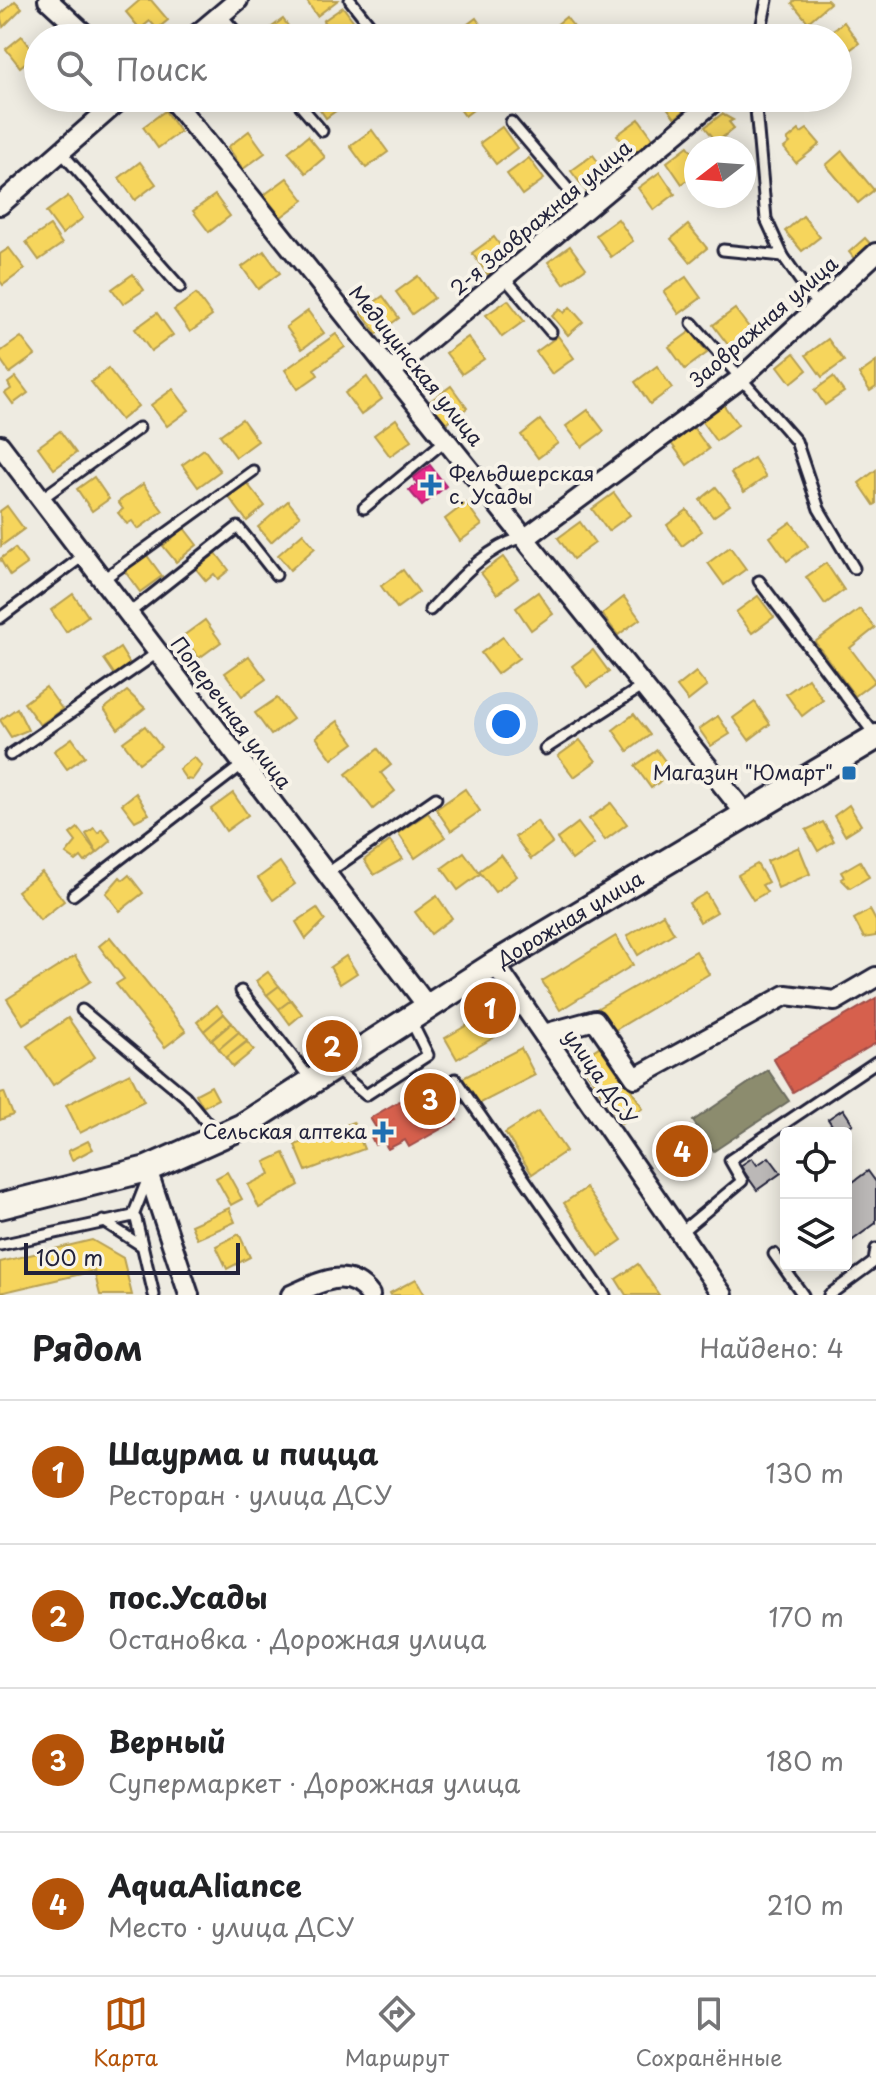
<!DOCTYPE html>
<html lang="ru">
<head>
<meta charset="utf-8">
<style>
	:root { --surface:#fff; --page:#f6f6f6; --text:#202124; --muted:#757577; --line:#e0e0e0; --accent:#b45309 }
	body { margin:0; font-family:"Playpen Sans",sans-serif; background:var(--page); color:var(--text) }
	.controls { position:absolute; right:24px; bottom:24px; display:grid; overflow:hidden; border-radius:8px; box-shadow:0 4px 20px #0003 }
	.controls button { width:72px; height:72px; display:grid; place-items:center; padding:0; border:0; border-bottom:2px solid var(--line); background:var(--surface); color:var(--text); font:40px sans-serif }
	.compass { position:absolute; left:684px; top:136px; width:72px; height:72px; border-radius:50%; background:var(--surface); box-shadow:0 4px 20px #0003; rotate:253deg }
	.scale { position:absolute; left:24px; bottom:20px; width:216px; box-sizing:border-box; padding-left:8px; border:4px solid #22223b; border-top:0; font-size:22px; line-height:28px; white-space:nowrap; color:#22223b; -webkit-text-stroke:6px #f7f3e8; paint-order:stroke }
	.you { position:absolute; left:506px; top:724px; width:28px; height:28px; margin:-20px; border:6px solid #fff; border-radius:50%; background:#1a73e8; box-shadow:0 0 0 12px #1a73e833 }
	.badge { display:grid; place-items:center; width:52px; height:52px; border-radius:50%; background:var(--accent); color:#fff; font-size:26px; font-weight:700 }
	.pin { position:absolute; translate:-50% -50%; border:4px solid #fff; box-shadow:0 2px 8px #0006 }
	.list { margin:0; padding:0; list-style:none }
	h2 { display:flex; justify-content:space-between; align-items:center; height:104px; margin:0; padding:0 32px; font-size:34px }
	h2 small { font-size:26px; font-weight:400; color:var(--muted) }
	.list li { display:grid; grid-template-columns:52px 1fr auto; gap:24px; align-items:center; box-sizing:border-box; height:144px; padding:0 32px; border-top:2px solid var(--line) }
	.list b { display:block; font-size:30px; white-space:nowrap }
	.list p { margin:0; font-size:26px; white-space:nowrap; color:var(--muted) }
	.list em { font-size:26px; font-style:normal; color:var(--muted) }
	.icon { flex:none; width:44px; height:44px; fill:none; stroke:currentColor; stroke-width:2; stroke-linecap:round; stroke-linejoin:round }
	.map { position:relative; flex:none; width:876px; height:1295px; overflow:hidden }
	.search { position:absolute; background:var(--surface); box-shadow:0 4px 20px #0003; left:24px; right:24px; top:24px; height:88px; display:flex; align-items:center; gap:20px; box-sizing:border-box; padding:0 28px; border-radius:44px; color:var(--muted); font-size:30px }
	.sheet { height:680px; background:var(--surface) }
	nav { display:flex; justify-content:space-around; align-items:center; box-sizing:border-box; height:112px; border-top:2px solid var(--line); background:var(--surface); font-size:22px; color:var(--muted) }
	nav a { display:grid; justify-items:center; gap:4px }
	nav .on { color:var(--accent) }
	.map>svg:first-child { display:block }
	.homes { fill:#f6d55c; stroke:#b69f52; stroke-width:2 }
	.shops { fill:#d6604d; stroke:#a04d48; stroke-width:2 }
	.health { fill:#e7298a; stroke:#ac2772; stroke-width:2 }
	.industry { fill:#8c8c6e; stroke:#6c6c5f; stroke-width:2 }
	.building { fill:#bbb8b7; stroke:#22223b; stroke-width:2 }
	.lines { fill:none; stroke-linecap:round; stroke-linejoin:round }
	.lane-casing { stroke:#22223b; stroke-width:15 }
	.street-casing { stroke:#22223b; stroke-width:24 }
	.secondary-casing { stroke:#22223b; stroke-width:30 }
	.lane { stroke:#f7f3e8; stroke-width:9 }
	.street { stroke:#f7f3e8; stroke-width:18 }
	.secondary { stroke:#f7f3e8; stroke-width:24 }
	.poi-dot { fill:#1f6fb2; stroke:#f7f3e8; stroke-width:3 }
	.labels { text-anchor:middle; stroke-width:8; stroke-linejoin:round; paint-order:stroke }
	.street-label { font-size:20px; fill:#22223b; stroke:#f7f3e8 }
	.poi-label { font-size:20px; fill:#22223b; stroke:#f7f3e8; text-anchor:end }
</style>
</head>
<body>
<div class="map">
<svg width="876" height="1295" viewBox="0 0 876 1295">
	<rect width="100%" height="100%" fill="#eeebe1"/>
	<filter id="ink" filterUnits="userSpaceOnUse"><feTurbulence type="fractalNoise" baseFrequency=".0125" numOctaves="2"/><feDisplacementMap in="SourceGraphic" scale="16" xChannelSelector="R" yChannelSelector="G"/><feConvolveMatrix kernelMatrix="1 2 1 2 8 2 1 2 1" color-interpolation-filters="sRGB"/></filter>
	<g filter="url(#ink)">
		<g class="homes">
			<path d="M140 0H151L168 20 157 29 150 21 140 29 126 12Z"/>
			<path d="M306 0H338L317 16Z"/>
			<path d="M795 0H827L830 3 808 22 792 3Z"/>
			<path d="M15 1 22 8 3 27 0 15Z"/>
			<path d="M343 7 355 23 336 37 323 21Z"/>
			<path d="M566 17 578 32 570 38H546L544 35Z"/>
			<path d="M476 18 490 38H465L460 30Z"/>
			<path d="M283 19 297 38H263L261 35Z"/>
			<path d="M844 22 859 43 838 59V38H822Z"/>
			<path d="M22 36 36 54 20 67 6 49Z"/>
			<path d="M312 98H345L348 102 326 118Z"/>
			<path d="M452 98H485L486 100 465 116Z"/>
			<path d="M660 98H693L696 102 675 118Z"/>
			<path d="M165 111 180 132 158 148 143 127Z"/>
			<path d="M722 114 733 120 729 122 734 128 717 142 705 127Z"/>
			<path d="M639 119 655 141 633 157 617 135Z"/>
			<path d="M502 127 517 148 496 164 480 143Z"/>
			<path d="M807 129 820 144 796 163 784 148 790 143 787 140 799 130 801 133Z"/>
			<path d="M372 130 388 152 366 168 350 146Z"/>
			<path d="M249 131 265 153 243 169 228 147Z"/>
			<path d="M308 136 325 157 306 173 288 152Z"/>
			<path d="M688 146 696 157V174L682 184 667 162Z"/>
			<path d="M842 151 874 190 858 203 826 165Z"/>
			<path d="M593 155 609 176 587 192 571 171Z"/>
			<path d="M529 158 544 179 522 195 507 174Z"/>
			<path d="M140 162 156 184 135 200 119 178Z"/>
			<path d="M660 172 675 194 654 210 638 188Z"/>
			<path d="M287 178 304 200 281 217 264 195Z"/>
			<path d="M215 195 230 216 209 232 193 211Z"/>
			<path d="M68 196 83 218 62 234 46 212Z"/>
			<path d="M803 216 820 237 802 251 785 231Z"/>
			<path d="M618 219 633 241 611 257 596 235Z"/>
			<path d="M688 225 707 248 690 262 671 239Z"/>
			<path d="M50 226 62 244 39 260 26 242Z"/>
			<path d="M494 237 510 259 488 275 472 253Z"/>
			<path d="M865 238 874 248 857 262 849 252Z"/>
			<path d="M570 246 586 268 564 284 548 262Z"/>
			<path d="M9 248 25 269 3 285 0 281V254Z"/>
			<path d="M264 251 280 273 258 289 242 267Z"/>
			<path d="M133 274 144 290 123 304 112 289Z"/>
			<path d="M418 276 434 298 412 314 396 292Z"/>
			<path d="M686 277 701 298 679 314 664 292Z"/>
			<path d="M196 294 212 316 190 332 174 310Z"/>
			<path d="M383 296 399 318 377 334 361 312Z"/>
			<path d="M508 300 524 321 502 337 486 315Z"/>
			<path d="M570 307 583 322 568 335 552 316 560 309 564 313Z"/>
			<path d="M735 309 751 330 729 346 713 325Z"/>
			<path d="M308 311 324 333 302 349 286 327Z"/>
			<path d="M157 313 173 335 151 351 135 329Z"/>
			<path d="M691 331 707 353 685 369 669 347Z"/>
			<path d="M336 334 345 347 314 369 318 375 298 389 285 370Z"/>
			<path d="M558 336 574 358 552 374 536 352Z"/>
			<path d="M21 337 35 355 10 373 0 359V352Z"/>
			<path d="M468 337 484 359 462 374 446 353Z"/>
			<path d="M828 339 844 361 822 377 806 355Z"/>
			<path d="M794 353 807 370 791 383 778 366Z"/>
			<path d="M876 362V387L870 391 859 374Z"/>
			<path d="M657 366 672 388 650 404 635 382Z"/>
			<path d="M108 368 138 406 121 420 91 382Z"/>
			<path d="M16 377 28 393 13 404 5 393 11 389 8 383Z"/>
			<path d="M367 377 382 399 361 415 345 393Z"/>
			<path d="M833 377 844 392 825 405 815 390Z"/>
			<path d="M451 386 467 408 445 424 429 402Z"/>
			<path d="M173 389 189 410 167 426 151 405Z"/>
			<path d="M722 403 738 425 716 441 700 419Z"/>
			<path d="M588 410 604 431 582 447 566 426Z"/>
			<path d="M242 419 258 441 236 457 220 435Z"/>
			<path d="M396 419 412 440 390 456 374 435Z"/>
			<path d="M540 420 558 443 538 458 521 435Z"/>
			<path d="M693 427 709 449 687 465 671 443Z"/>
			<path d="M60 431 76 453 54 469 38 447Z"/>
			<path d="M204 449 220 471 198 487 182 465Z"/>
			<path d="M754 458 766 477 744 492 731 473Z"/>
			<path d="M876 470V504L874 505 859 483Z"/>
			<path d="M94 477 109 499 92 511 77 489Z"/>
			<path d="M246 482 265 506 247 521 228 496Z"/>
			<path d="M143 484 163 511 138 529 132 521 127 524 118 513 123 509 118 502Z"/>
			<path d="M716 487 730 505 713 517 700 500Z"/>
			<path d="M614 493 630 515 608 531 592 509Z"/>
			<path d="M288 501 300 516 271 542 258 527Z"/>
			<path d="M466 503 482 525 460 541 445 519Z"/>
			<path d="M7 506 24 529 1 546 0 511Z"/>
			<path d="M687 510 702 531 682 546 667 525Z"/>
			<path d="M580 522 595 543 573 559 558 538Z"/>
			<path d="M791 522 808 546 787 561 770 537Z"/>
			<path d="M184 528 197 545 176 562 163 546Z"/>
			<path d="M303 533 315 548 290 570 278 555Z"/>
			<path d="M730 547 746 569 724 585 708 563Z"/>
			<path d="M15 548 27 564 10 576 0 559Z"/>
			<path d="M216 553 229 570 218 579 214 574 206 581 196 569Z"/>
			<path d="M146 554 162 576 140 592 124 570Z"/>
			<path d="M503 557 518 578 497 594 481 573Z"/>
			<path d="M826 563 844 590 825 604 806 577Z"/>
			<path d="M403 570 419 592 397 608 381 586Z"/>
			<path d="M538 592 553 614 531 630 516 608Z"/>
			<path d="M73 594 88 616 66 632 51 610Z"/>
			<path d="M758 596 774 617 752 633 736 612Z"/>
			<path d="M624 597 640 619 618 635 602 614Z"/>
			<path d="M860 609 875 628 850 648 875 681 855 696 815 642Z"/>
			<path d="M205 620 221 642 199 658 183 636Z"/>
			<path d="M503 637 519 658 497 674 481 653Z"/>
			<path d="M120 648 130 664 115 675 104 659Z"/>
			<path d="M593 650 609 672 587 687 572 666Z"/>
			<path d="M249 656 266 679 242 696 225 673Z"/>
			<path d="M696 672 707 686 688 701 677 687Z"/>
			<path d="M808 678 823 700 802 716 786 694Z"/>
			<path d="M46 687 62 709 40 725 24 703Z"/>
			<path d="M127 691 145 708 118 729 104 709Z"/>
			<path d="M277 698 293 719 271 735 255 713Z"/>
			<path d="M755 702 770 724 749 740 733 718Z"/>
			<path d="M17 708 28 730 11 737 0 720Z"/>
			<path d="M634 714 650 735 628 751 613 730Z"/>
			<path d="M718 716 730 734 711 746 699 729Z"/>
			<path d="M338 721 354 743 332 759 316 737Z"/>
			<path d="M145 726 161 747 139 763 123 742Z"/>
			<path d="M72 738 85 756 67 769 54 751Z"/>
			<path d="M580 740 596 761 574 777 558 756Z"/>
			<path d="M378 749 391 765 381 773 395 791 373 809 346 774Z"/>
			<path d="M657 750 673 772 651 788 635 766Z"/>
			<path d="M194 757 202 766 192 780 186 779 179 769Z"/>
			<path d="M465 789 480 811 451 831 436 809Z"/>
			<path d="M136 793 149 814 135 821 122 804Z"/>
			<path d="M233 793 248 815 226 831 211 809Z"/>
			<path d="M611 803 627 824 605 840 589 819Z"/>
			<path d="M849 805 861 825 845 835 834 816Z"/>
			<path d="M428 813 445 837 415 858 398 833Z"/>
			<path d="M537 821 552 843 531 859 515 837Z"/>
			<path d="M823 822 834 841 818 851 806 830Z"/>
			<path d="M578 823 594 844 572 860 557 839Z"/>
			<path d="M78 828 97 853 85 862 81 857 76 861 66 854 76 842 70 834Z"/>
			<path d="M94 828 98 833 102 829 111 841 97 853 86 834Z"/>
			<path d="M390 841 403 859 374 875 364 860Z"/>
			<path d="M799 847 810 874 778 888 767 861Z"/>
			<path d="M464 852 480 874 458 890 442 868Z"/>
			<path d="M501 855 517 876 495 892 479 871Z"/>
			<path d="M860 861 869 877 850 888 841 879 844 877 841 872Z"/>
			<path d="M280 862 295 884 273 900 258 878Z"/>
			<path d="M757 864 768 882 762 885 767 892 753 900 738 875Z"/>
			<path d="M42 872 64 901 40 920 17 891Z"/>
			<path d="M129 875 143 893 120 911 106 893 120 877 123 880Z"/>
			<path d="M706 893 717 912 700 922 689 903Z"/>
			<path d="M437 896 452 918 431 934 415 912Z"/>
			<path d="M317 908 325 920 306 939 296 922Z"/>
			<path d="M870 910 876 921V936L864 938 854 919Z"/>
			<path d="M663 914 674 933 638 955 627 936Z"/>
			<path d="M616 936 633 965 560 1010 542 981Z"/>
			<path d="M110 937 186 1031 165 1047 116 984 124 979 99 946Z"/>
			<path d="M696 951 709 974 610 1033 596 1009Z"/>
			<path d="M75 956 91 981 23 1024 7 999Z"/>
			<path d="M346 956 357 973 340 984 330 967Z"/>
			<path d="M268 972 279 986 267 995 256 981Z"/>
			<path d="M279 986 291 1000 279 1009 267 995Z"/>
			<path d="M291 1000 302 1014 290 1024 279 1009Z"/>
			<path d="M217 1005 224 1014 204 1031 197 1022Z"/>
			<path d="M493 1010 505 1031 457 1059 445 1038Z"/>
			<path d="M224 1014 232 1023 211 1040 204 1031Z"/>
			<path d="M68 1018 95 1057 53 1085 27 1046Z"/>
			<path d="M232 1023 239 1032 219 1049 212 1040Z"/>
			<path d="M239 1032 247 1041 226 1058 219 1049Z"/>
			<path d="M247 1042 254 1050 233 1067 226 1058Z"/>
			<path d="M602 1045 643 1108 621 1123 579 1060Z"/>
			<path d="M521 1048 535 1075 477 1105 463 1078Z"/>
			<path d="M130 1073 144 1101 80 1133 66 1105Z"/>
			<path d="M211 1086 218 1099 203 1107 196 1094Z"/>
			<path d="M4 1092 13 1115 0 1120V1093Z"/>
			<path d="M539 1111 566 1151 532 1174 505 1133Z"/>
			<path d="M353 1122 364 1149 306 1171 295 1145Z"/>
			<path d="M88 1141 93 1149 72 1160 68 1151Z"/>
			<path d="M284 1153 299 1185 259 1208 248 1185 270 1174 265 1162Z"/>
			<path d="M227 1172 242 1199 231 1205 216 1178Z"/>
			<path d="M586 1188 622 1240 599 1256 564 1203Z"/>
			<path d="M229 1208 235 1222 197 1239 191 1225Z"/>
			<path d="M239 1234 250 1257 227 1269 216 1246Z"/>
			<path d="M92 1240 123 1258 132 1295H100L94 1271 0 1293V1262Z"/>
			<path d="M638 1264 659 1295H626L616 1279Z"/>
			<path d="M416 1279 425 1295H391L390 1293Z"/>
		</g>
		<g class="shops">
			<path d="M876 998V1043L793 1092 773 1058Z"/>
			<path d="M439 1078 457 1110 452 1113 457 1120 409 1147 405 1140 388 1149 383 1141 375 1145 370 1135 378 1131 370 1118Z"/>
			<path d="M689 1127 707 1155 675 1176 656 1148Z"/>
		</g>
		<path class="health" d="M430 465 446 486 422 506 409 490 418 484 413 478Z"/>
		<path class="industry" d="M768 1070 789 1101 714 1151 693 1121Z"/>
		<g class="building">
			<path d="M843 1109 853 1124 837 1133 828 1119Z"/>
			<path d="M769 1157 781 1173 757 1190 740 1166 752 1158 757 1165Z"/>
			<path d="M868 1171 876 1182V1223L846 1245V1187Z"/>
		</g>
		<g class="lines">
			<defs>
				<g id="lane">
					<path d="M350 0 380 38"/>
					<path d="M221 15 241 38"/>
					<path d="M759 38 767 0"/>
					<path d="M294 98 322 131"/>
					<path d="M755 98 766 219 783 256 817 305"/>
					<path d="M511 122 585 209"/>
					<path d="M61 152 180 287"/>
					<path d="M723 250 783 256"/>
					<path d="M504 277 551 332"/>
					<path d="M692 323 796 441 819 509 854 568"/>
					<path d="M41 499 139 428"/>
					<path d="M364 508 447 439"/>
					<path d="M102 580 253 471"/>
					<path d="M759 581 875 735"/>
					<path d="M430 610C457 582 485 547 524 537"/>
					<path d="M128 614 238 527 276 575"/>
					<path d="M0 618 83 556"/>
					<path d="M545 749 643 686"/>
					<path d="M10 755 157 653"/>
					<path d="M326 874 436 798"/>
					<path d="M73 895 242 765"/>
					<path d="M241 991 312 1081"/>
					<path d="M82 1010 185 1096 216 1134"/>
					<path d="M335 1069 366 1095 428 1055 411 1021"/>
					<path d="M455 1079 605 1295"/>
					<path d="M133 1216 148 1178"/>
					<path d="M103 1221 142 1246"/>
					<path d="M681 1232 742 1181 730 1160 876 1062"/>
					<path d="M0 1245 133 1216 136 1219 154 1295"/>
					<path d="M774 1254 803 1295"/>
					<path d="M829 1295 874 1262 876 1249"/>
				</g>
				<g id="street">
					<path d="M48 0 89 38"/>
					<path d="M193 38 238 0"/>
					<path d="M171 98 745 813"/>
					<path d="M0 205 122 98"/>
					<path d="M392 371 718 98"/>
					<path d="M0 445 428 1007"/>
					<path d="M527 537 740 379 876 253"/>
					<path d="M495 964 723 1295"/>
					<path d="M544 1034 595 1020 635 1078 786 995 835 1001 876 977"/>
					<path d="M147 1169 189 1295"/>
					<path d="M291 1295C319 1283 347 1265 370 1295"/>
				</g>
				<g id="secondary">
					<path id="s1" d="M0 1206 147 1169 241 1127 495 964 876 737"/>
				</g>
			</defs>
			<use href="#lane" class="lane-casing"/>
			<use href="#street" class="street-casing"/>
			<use href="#secondary" class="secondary-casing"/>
			<use href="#lane" class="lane"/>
			<use href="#street" class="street"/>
			<use href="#secondary" class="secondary"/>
		</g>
	</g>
	<g class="poi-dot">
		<path d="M427 473h8v8h8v8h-8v8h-8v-8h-8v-8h8z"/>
		<rect x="841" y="765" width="16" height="16" rx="4"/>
		<path d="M379 1120h8v8h8v8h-8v8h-8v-8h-8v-8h8z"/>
	</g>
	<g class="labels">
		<g class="street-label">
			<text transform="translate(541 218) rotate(-40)" y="7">2-я Заовражная улица</text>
			<text transform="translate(764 322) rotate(-41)" y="7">Заовражная улица</text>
			<text transform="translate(416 366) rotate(51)" y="7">Медицинская улица</text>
			<text transform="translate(231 713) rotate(53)" y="7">Поперечная улица</text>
			<text dy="7" stroke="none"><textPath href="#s1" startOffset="644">Дорожная улица</textPath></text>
			<text transform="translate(600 1077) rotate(55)" y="7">улица ДСУ</text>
		</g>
		<g class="poi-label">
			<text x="449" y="481" text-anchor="start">Фельдшерская<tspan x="449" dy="23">с. Усады</tspan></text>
			<text x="833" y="780">Магазин "Юмарт"</text>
			<text x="367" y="1139">Сельская аптека</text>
		</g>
	</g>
</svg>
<div class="controls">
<button><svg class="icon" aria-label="locate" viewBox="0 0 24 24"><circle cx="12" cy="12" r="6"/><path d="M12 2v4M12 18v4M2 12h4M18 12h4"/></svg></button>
<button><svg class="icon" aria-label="layers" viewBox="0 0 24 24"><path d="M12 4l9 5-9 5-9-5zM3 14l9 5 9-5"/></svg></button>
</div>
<svg class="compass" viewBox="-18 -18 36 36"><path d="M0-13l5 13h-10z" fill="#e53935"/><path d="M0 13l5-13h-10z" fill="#757577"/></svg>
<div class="scale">100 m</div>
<div class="you"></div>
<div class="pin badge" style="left:490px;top:1008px">1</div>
<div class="pin badge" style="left:332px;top:1046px">2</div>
<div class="pin badge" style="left:430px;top:1099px">3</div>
<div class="pin badge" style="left:682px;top:1151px">4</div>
<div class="search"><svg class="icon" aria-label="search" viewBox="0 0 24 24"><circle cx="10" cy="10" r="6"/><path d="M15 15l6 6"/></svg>Поиск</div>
</div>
<section class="sheet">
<h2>Рядом<small>Найдено: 4</small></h2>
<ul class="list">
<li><span class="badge">1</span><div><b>Шаурма и пицца</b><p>Ресторан · улица ДСУ</p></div><em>130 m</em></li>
<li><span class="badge">2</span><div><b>пос.Усады</b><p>Остановка · Дорожная улица</p></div><em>170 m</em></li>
<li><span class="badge">3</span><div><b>Верный</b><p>Супермаркет · Дорожная улица</p></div><em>180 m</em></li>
<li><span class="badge">4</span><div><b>AquaAliance</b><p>Место · улица ДСУ</p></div><em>210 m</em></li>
</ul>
</section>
<nav>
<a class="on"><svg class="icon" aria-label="map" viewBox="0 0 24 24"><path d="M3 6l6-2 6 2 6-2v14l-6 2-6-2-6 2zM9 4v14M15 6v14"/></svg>Карта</a>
<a><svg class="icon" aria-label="directions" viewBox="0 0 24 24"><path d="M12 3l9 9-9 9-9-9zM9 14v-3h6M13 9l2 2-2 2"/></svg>Маршрут</a>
<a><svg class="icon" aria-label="saved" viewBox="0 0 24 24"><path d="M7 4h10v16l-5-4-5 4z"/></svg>Сохранённые</a>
</nav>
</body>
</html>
